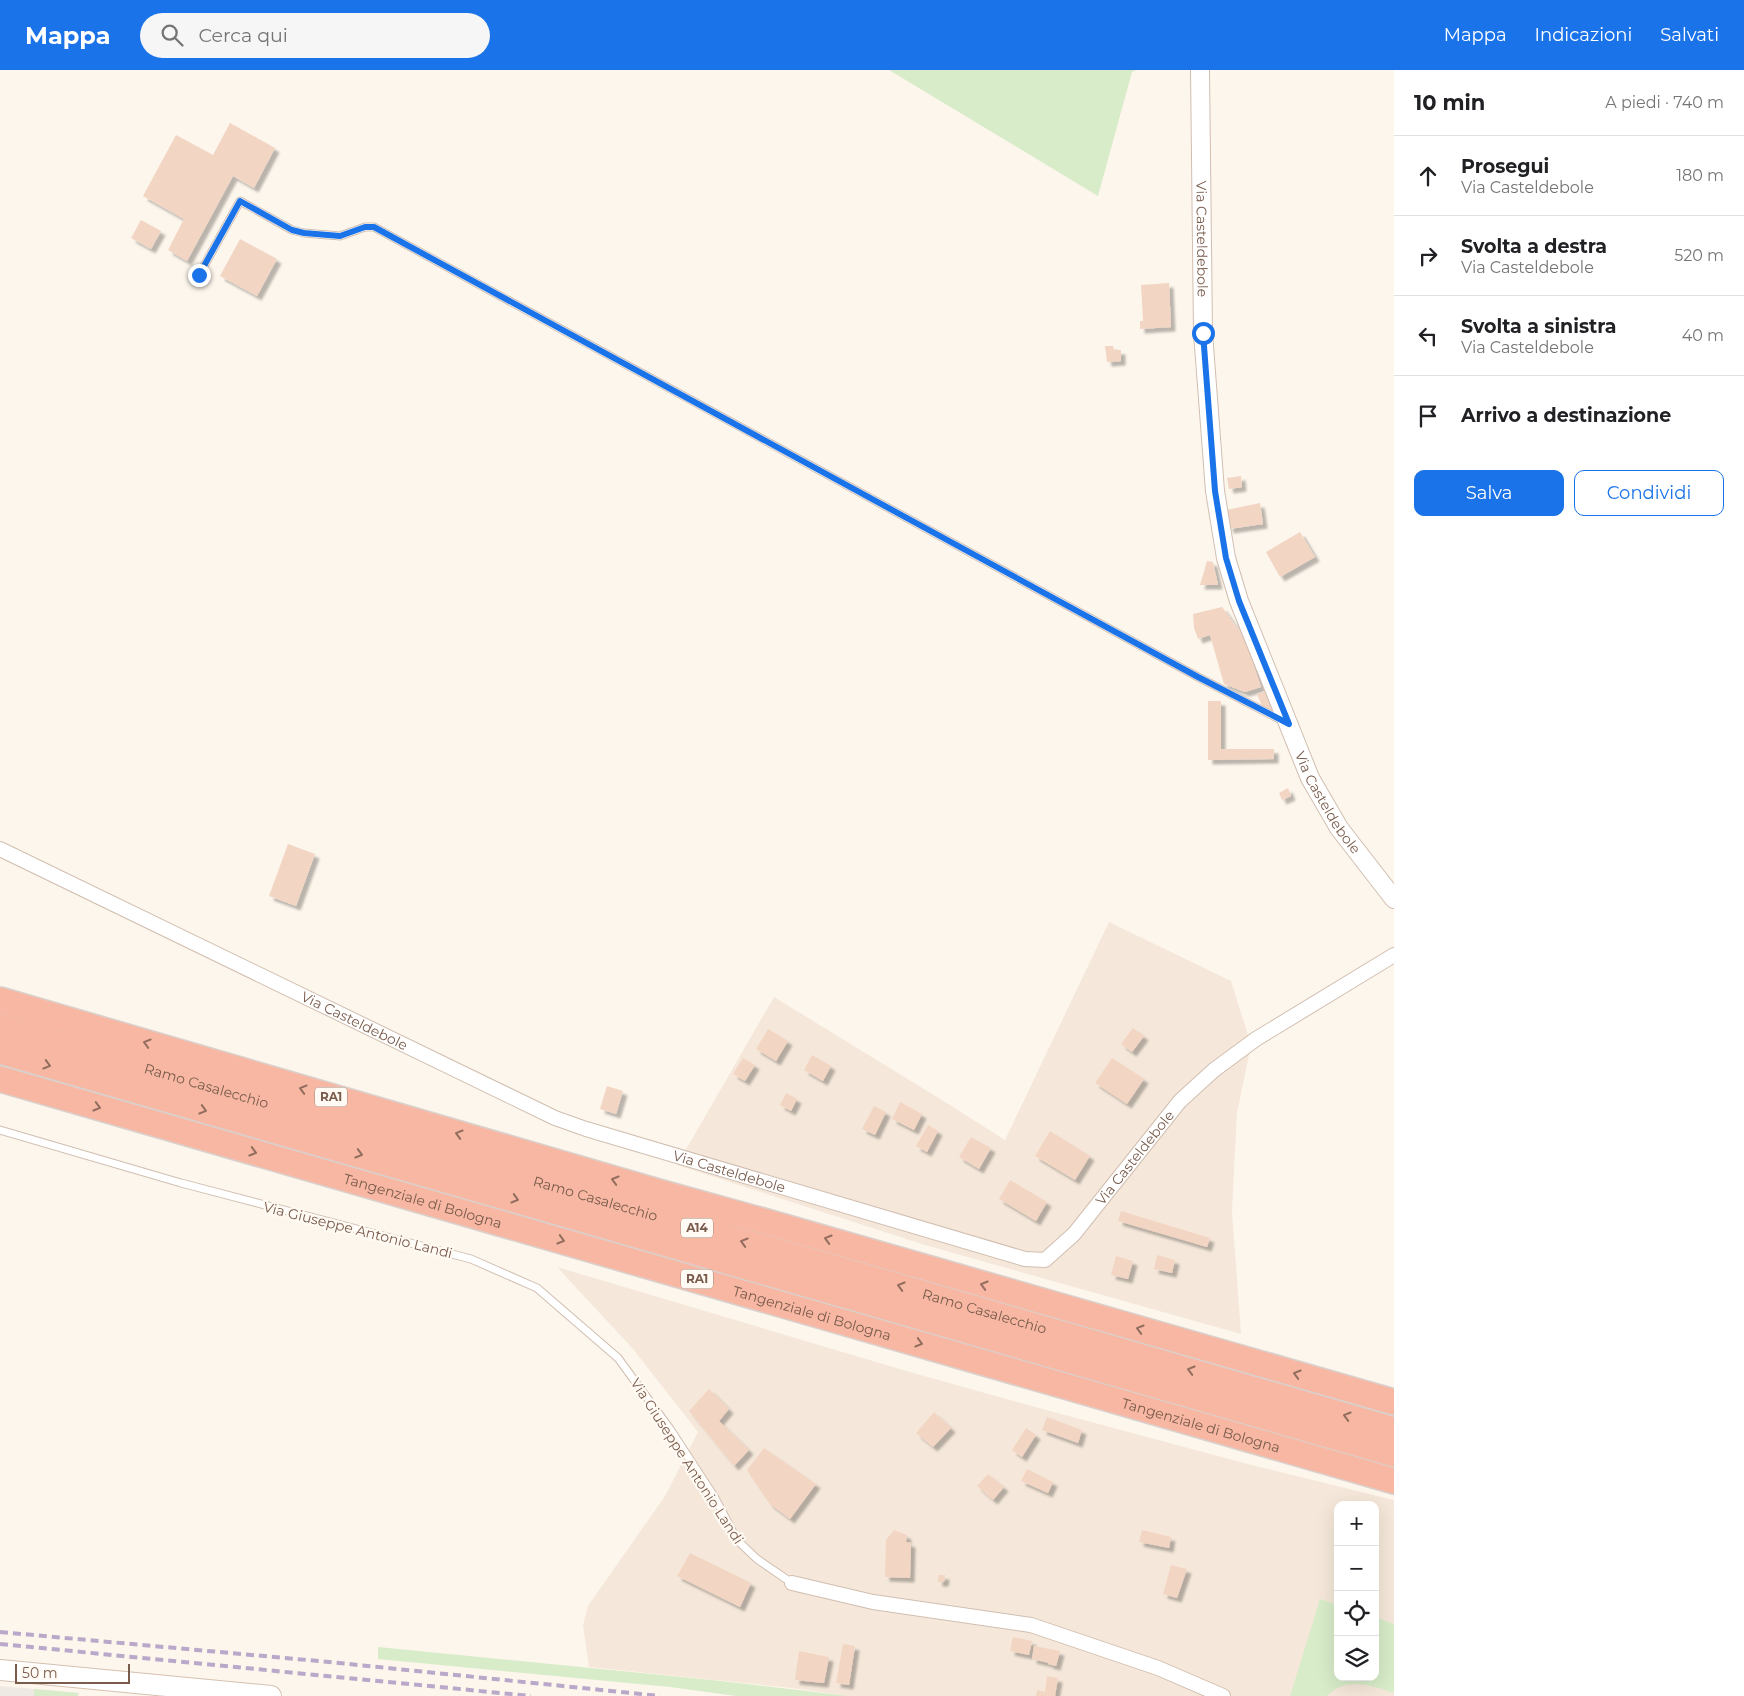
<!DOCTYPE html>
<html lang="it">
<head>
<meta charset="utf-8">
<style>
	:root { --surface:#fff; --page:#f6f6f6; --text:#202124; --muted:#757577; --line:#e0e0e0; --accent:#1a73e8 }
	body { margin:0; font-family:Montserrat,sans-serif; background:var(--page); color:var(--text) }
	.controls { position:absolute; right:15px; bottom:15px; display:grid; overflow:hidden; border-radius:10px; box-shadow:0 5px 20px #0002 }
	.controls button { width:45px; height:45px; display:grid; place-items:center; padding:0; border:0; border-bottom:1px solid var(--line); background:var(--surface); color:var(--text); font:25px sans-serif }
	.scale { position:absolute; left:15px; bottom:12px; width:115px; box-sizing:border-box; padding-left:5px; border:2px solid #7a5c4d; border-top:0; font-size:14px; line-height:18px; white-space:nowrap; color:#7a5c4d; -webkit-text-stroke:4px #fffaf3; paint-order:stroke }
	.stop { position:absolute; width:15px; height:15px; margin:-11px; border:4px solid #1a73e8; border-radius:50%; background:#fff }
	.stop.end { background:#1a73e8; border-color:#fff; box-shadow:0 1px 5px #0008 }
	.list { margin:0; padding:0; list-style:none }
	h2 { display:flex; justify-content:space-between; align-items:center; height:65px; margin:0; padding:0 20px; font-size:21px }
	h2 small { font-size:16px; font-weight:400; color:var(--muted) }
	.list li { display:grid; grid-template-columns:32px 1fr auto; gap:15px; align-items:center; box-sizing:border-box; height:80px; padding:0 20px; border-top:1px solid var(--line) }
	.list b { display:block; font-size:19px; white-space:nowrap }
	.list p { margin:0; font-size:16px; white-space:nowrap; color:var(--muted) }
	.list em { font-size:16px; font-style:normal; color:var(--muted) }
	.actions { display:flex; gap:10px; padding:15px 20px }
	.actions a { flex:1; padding:11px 0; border:1px solid var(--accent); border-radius:10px; text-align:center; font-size:18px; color:var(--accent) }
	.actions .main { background:var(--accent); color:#fff }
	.icon { flex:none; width:28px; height:28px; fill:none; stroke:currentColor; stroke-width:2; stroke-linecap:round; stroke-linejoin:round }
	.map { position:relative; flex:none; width:1394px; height:1626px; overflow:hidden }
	header { display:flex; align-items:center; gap:30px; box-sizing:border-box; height:70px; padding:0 25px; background:var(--accent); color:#fff }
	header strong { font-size:24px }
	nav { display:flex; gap:28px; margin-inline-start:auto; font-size:18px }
	.search { width:350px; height:45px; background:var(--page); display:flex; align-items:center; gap:12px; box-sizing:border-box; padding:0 18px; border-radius:28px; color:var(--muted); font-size:19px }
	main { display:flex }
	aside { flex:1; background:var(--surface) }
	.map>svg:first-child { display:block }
	.residential { fill:#f5e8da; fill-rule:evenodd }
	.industrial { fill:#efe9e4 }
	.green { fill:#d8ecc9 }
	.building { fill:#f3d5c3; filter:url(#shadow) }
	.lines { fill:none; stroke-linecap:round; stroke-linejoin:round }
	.service-casing { stroke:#d1beb0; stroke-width:9 }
	.minor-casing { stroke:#d1beb0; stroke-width:16 }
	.tertiary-casing { stroke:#d1beb0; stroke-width:20 }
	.secondary-casing { stroke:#d6c0b0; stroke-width:22 }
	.motorway-casing { stroke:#dad1cd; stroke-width:28 }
	.service { stroke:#fff; stroke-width:7 }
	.minor { stroke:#fff; stroke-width:14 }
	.tertiary { stroke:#fff; stroke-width:18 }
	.secondary { stroke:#fff; stroke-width:20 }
	.motorway { stroke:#f7b7a3; stroke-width:25 }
	.rail { stroke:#b9a8c9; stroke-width:4; stroke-dasharray:8 5; stroke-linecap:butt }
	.oneway { stroke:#936e5e }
	.route { stroke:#1a73e8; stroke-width:6 }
	.labels { text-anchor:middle; stroke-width:4.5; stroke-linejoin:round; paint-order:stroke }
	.shield { fill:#fffaf3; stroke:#a28b7f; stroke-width:1 }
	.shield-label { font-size:12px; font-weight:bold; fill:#7a5c4d }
	.street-label { font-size:14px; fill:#7a5c4d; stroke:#fffaf3 }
</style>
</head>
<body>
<header>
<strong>Mappa</strong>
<div class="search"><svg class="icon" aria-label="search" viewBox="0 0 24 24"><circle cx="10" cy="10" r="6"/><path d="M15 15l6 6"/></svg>Cerca qui</div>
<nav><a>Mappa</a><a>Indicazioni</a><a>Salvati</a></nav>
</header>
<main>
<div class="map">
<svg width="1394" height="1626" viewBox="0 0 1394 1626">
	<defs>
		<filter id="shadow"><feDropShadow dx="4.5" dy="4.5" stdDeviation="1" flood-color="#0004"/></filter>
	</defs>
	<rect width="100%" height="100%" fill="#fdf6ec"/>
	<g class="residential">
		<path d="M1109 852 1231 911 1251 975 1237 1043 1232 1141 1241 1264 925 1175 677 1095 774 927 950 1035 1005 1070Z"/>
		<path d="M557 1197 903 1300 1028 1335 1244 1393 1394 1430V1626H849L792 1618 589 1597 583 1555 588 1536 665 1426 698 1362 633 1279ZM1338 1435H1375V1607H1338Z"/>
	</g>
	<path class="industrial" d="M0 1616 79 1623 78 1626H0Z"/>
	<g class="green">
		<path d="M889 0H1136L1132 2 1098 126Z"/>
		<path d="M1320 1529 1338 1535V1607H1375V1547L1394 1554V1623C1371 1615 1346 1606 1327 1626H1290Z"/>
		<path d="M378 1577 712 1610 849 1626H736L670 1617 378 1589Z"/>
		<path d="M34 1619 79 1623 78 1626H34Z"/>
	</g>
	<g class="building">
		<path d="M230 53 275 78 254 118 233 106 187 191 168 180 184 149 143 126 176 65 213 85Z"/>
		<path d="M141 150 161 161 151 179 131 168Z"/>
		<path d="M240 169 277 189 257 226 220 206Z"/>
		<path d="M1169 213 1171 257 1140 259V251H1143L1141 215Z"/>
		<path d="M1105 276H1113L1114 280H1121V291L1107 292Z"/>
		<path d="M1241 406 1242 417 1229 419 1227 408Z"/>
		<path d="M1260 433 1263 454 1229 459 1226 440Z"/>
		<path d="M1300 462 1315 487 1280 507 1266 482Z"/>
		<path d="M1207 491 1213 492 1218 515H1200Z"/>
		<path d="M1222 537 1244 567 1261 617 1245 622 1224 614 1210 565 1198 569 1194 558 1193 544Z"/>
		<path d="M1268 620 1274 639 1270 641 1262 636 1257 624Z"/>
		<path d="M1208 631H1221V679H1274V689L1208 690Z"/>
		<path d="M1288 718 1291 726 1282 730 1279 723Z"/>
		<path d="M288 774 315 784 296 836 269 826Z"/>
		<path d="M1133 958 1144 966 1132 982 1121 974Z"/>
		<path d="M768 959 788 971 776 991 756 979Z"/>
		<path d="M812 985 831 996 823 1011 804 1000Z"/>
		<path d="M743 988 755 995 745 1011 733 1004Z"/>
		<path d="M1112 988 1144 1009 1127 1034 1095 1013Z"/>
		<path d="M607 1016 623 1021 616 1044 600 1039Z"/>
		<path d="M786 1023 797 1029 791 1041 780 1035Z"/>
		<path d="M900 1032 922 1044 914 1060 892 1049Z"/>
		<path d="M874 1036 886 1042 875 1065 862 1059Z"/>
		<path d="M928 1055 938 1061 927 1082 916 1076Z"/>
		<path d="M1050 1061 1090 1086 1075 1110 1035 1086Z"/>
		<path d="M971 1067 991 1078 979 1099 959 1087Z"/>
		<path d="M1010 1110 1047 1132 1036 1151 999 1129Z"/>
		<path d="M1121 1141 1210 1168 1207 1177 1118 1151Z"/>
		<path d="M1157 1185 1175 1190 1172 1203 1154 1199Z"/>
		<path d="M1116 1186 1133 1191 1128 1209 1111 1205Z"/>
		<path d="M709 1319 729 1339 719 1351 749 1380 734 1396 689 1341Z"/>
		<path d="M934 1342 951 1358 933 1377 916 1363Z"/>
		<path d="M1047 1347 1082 1360 1078 1373 1042 1360Z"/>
		<path d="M1026 1358 1036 1365 1022 1387 1012 1380Z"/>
		<path d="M764 1378 816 1414 790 1449 770 1434 747 1400Z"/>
		<path d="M1027 1399 1053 1412 1048 1423 1021 1411Z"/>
		<path d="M988 1404 1004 1417 993 1430 977 1416Z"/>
		<path d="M894 1460 907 1465 906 1472 911 1473 910 1508 885 1507 886 1470Z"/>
		<path d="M1142 1460 1171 1467 1169 1478 1139 1472Z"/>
		<path d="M690 1483 751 1513 740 1537 677 1506Z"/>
		<path d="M1171 1495 1187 1499 1177 1528 1163 1524Z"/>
		<path d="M938 1505H945L944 1512H938Z"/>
		<path d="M1013 1567 1032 1571 1029 1585 1010 1581Z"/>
		<path d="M843 1574 855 1576 849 1615 836 1613Z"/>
		<path d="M1034 1576 1060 1581 1056 1596 1048 1594 1049 1593 1032 1589Z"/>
		<path d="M799 1581 829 1587 824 1613 795 1610Z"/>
		<path d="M1047 1606 1058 1608 1055 1626H1036L1037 1620 1045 1622Z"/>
	</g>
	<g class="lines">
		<defs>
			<g id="service">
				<path d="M199 205 240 131 292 160 304 163 340 166 365 157H374L1198 607 1285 652"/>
				<path d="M0 1060 181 1113 471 1189 537 1218 618 1288 670 1359 715 1428 737 1470 757 1489 792 1513"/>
			</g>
			<g id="minor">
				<path id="s1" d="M0 779 555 1048 586 1059 1025 1189 1045 1190 1074 1164 1180 1031 1214 1000 1256 969 1394 885"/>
				<path d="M792 1513 873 1532 1031 1555 1158 1598 1223 1626"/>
			</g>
			<g id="tertiary">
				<path id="s2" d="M1200 0 1203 263 1215 421 1226 488 1239 531 1310 708 1339 758 1394 829"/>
			</g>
			<path id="secondary" d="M0 1600 271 1626"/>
			<g id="motorway">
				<path d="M0 930 662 1123 767 1152 1394 1332"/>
				<path id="s3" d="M0 956 1394 1360"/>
				<path d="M0 981 1394 1384"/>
				<path id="s4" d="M0 1009 1394 1411"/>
			</g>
		</defs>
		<use href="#service" class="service-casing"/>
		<use href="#minor" class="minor-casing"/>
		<use href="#tertiary" class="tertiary-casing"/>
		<use href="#secondary" class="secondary-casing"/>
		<use href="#motorway" class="motorway-casing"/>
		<use href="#service" class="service"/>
		<use href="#minor" class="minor"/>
		<use href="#tertiary" class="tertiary"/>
		<use href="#secondary" class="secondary"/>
		<use href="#motorway" class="motorway"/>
		<g class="rail">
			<path d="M0 1562 329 1592 660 1626"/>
			<path d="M0 1574 531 1626"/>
		</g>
	</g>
	<defs><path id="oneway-chevron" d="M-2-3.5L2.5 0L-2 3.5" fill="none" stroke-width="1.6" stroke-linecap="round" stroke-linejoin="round" transform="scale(1.25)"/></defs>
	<g class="oneway">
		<use href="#oneway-chevron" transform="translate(147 973) rotate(-164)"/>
		<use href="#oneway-chevron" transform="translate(47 995) rotate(16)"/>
		<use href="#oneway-chevron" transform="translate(303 1019) rotate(-164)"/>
		<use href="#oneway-chevron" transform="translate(97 1037) rotate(16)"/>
		<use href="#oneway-chevron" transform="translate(203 1040) rotate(16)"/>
		<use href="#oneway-chevron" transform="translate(459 1064) rotate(-164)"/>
		<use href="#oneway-chevron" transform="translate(253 1082) rotate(16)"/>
		<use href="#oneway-chevron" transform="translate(359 1084) rotate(16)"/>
		<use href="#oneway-chevron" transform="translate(615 1110) rotate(-164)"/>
		<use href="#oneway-chevron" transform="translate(515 1129) rotate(16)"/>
		<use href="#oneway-chevron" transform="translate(828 1169) rotate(-164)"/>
		<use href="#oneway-chevron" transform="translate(561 1170) rotate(16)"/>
		<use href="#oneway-chevron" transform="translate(744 1172) rotate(-164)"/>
		<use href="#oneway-chevron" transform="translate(984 1215) rotate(-164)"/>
		<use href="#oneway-chevron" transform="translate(901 1216) rotate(-164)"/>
		<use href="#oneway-chevron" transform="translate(1140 1259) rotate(-164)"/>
		<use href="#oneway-chevron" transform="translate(919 1273) rotate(16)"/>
		<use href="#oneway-chevron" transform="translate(1191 1300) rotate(-164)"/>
		<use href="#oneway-chevron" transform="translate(1297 1304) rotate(-164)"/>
		<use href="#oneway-chevron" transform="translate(1347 1346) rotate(-164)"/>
	</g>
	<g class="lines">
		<path class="route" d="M199 205 240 131 292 160 304 163 340 166 365 157H374L1198 607 1289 654 1239 531 1226 488 1215 421 1203 263"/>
	</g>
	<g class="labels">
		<g class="shield">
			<rect x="315" y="1017.5" width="32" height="19" rx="4"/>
			<rect x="681" y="1148.5" width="32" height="19" rx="4"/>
			<rect x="681" y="1199.5" width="32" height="19" rx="4"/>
		</g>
		<g class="shield-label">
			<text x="331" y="1031">RA1</text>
			<text x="697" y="1162">A14</text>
			<text x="697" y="1213">RA1</text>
		</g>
		<g class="street-label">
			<text dy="5" stroke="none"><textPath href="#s2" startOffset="169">Via Casteldebole</textPath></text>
			<text dy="5" stroke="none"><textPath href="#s2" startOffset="755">Via Casteldebole</textPath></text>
			<text dy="5" stroke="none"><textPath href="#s1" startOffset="394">Via Casteldebole</textPath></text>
			<text dy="5" stroke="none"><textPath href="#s3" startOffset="215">Ramo Casalecchio</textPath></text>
			<text dy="5" stroke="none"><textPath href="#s1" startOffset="1264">Via Casteldebole</textPath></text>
			<text dy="5" stroke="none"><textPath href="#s1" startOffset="799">Via Casteldebole</textPath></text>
			<text dy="5" stroke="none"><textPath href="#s3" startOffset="620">Ramo Casalecchio</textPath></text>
			<text dy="5" stroke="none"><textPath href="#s4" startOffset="440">Tangenziale di Bologna</textPath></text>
			<text transform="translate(358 1160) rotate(14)" y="5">Via Giuseppe Antonio Landi</text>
			<text dy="5" stroke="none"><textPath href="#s3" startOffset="1025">Ramo Casalecchio</textPath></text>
			<text dy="5" stroke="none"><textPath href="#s4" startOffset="845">Tangenziale di Bologna</textPath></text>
			<text dy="5" stroke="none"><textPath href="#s4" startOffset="1250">Tangenziale di Bologna</textPath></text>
			<text transform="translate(687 1391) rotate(57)" y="5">Via Giuseppe Antonio Landi</text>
		</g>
	</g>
</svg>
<div class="controls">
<button>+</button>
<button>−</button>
<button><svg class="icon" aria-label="locate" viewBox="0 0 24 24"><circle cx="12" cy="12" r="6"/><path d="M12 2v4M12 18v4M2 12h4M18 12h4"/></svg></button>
<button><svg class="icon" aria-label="layers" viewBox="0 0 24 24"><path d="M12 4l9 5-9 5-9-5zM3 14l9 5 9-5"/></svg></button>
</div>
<div class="scale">50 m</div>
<div class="stop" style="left:1203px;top:263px"></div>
<div class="stop end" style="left:199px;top:205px"></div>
</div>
<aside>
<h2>10 min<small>A piedi · 740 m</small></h2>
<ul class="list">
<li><svg class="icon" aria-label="ahead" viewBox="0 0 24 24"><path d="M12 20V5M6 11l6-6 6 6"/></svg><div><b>Prosegui</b><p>Via Casteldebole</p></div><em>180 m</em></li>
<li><svg class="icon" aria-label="right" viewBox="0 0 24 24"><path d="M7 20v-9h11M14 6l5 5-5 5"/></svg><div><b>Svolta a destra</b><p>Via Casteldebole</p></div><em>520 m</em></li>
<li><svg class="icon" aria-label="left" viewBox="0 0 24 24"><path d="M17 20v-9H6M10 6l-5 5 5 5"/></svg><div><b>Svolta a sinistra</b><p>Via Casteldebole</p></div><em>40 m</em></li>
<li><svg class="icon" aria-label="arrive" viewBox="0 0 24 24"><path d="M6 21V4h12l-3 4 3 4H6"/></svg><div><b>Arrivo a destinazione</b></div></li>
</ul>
<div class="actions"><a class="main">Salva</a><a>Condividi</a></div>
</aside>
</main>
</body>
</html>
